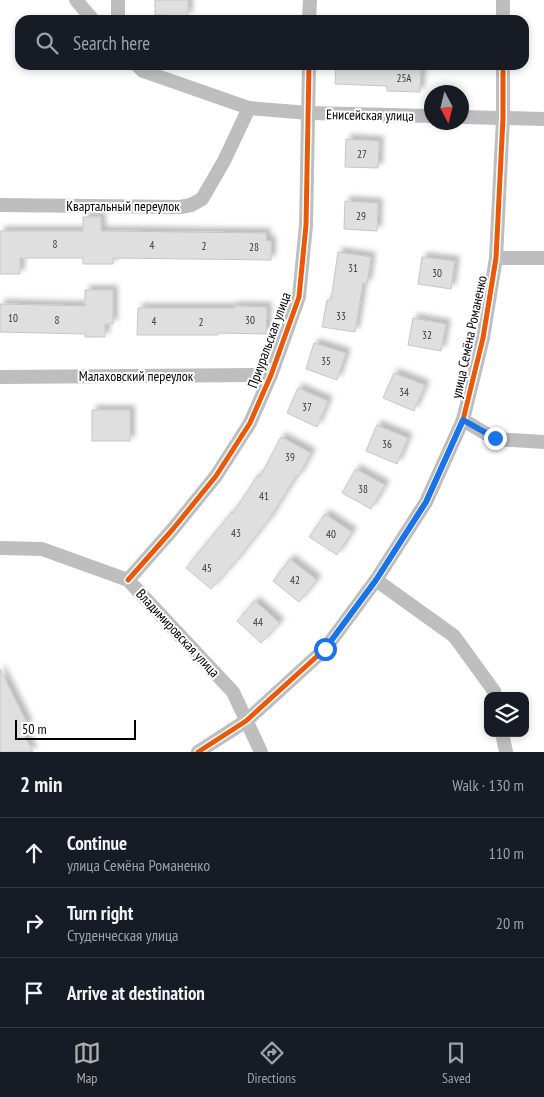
<!DOCTYPE html>
<html lang="en">
<head>
<meta charset="utf-8">
<style>
	:root { --surface:#171b24; --page:#242831; --text:#f1f3f6; --muted:#9ea1a6; --line:#363941; --accent:#adaeaf }
	body { margin:0; font-family:"PT Sans Narrow",sans-serif; background:var(--page); color:var(--text) }
	.controls { position:absolute; right:15px; bottom:15px; display:grid; overflow:hidden; border-radius:10px; box-shadow:0 2px 8px #0003 }
	.controls button { width:45px; height:45px; display:grid; place-items:center; padding:0; border:0; border-bottom:1px solid var(--line); background:var(--surface); color:var(--text); font:25px sans-serif }
	.compass { position:absolute; left:424px; top:85px; width:45px; height:45px; border-radius:50%; background:var(--surface); box-shadow:0 2px 8px #0003; rotate:173deg }
	.scale { position:absolute; left:15px; bottom:12px; width:121px; box-sizing:border-box; padding-left:5px; border:2px solid #000; border-top:0; font-size:14px; line-height:18px; white-space:nowrap; color:#000; -webkit-text-stroke:4px #fff; paint-order:stroke }
	.stop { position:absolute; width:15px; height:15px; margin:-11px; border:4px solid #1a73e8; border-radius:50%; background:#fff }
	.stop.end { background:#1a73e8; border-color:#fff; box-shadow:0 1px 5px #0008 }
	.list { margin:0; padding:0; list-style:none }
	h2 { display:flex; justify-content:space-between; align-items:center; height:65px; margin:0; padding:0 20px; font-size:21px }
	h2 small { font-size:16px; font-weight:400; color:var(--muted) }
	.list li { display:grid; grid-template-columns:32px 1fr auto; gap:15px; align-items:center; box-sizing:border-box; height:70px; padding:0 20px; border-top:1px solid var(--line) }
	.list b { display:block; font-size:19px; white-space:nowrap }
	.list p { margin:0; font-size:16px; white-space:nowrap; color:var(--muted) }
	.list em { font-size:16px; font-style:normal; color:var(--muted) }
	.icon { flex:none; width:28px; height:28px; fill:none; stroke:currentColor; stroke-width:2; stroke-linecap:round; stroke-linejoin:round }
	.map { position:relative; flex:none; width:544px; height:752px; overflow:hidden }
	.search { position:absolute; background:var(--surface); box-shadow:0 2px 8px #0003; left:15px; right:15px; top:15px; height:55px; display:flex; align-items:center; gap:12px; box-sizing:border-box; padding:0 18px; border-radius:15px; color:var(--muted); font-size:19px }
	.sheet { height:275px; background:var(--surface) }
	nav { display:flex; justify-content:space-around; align-items:center; box-sizing:border-box; height:70px; border-top:1px solid var(--line); background:var(--surface); font-size:14px; color:var(--muted) }
	nav a { display:grid; justify-items:center; gap:2px }
	nav .on { color:var(--accent) }
	.map>svg:first-child { display:block }
	.building { fill:#dfdfdf; stroke:#c6c6c6; filter:url(#shadow) }
	.lines { fill:none; stroke-linecap:round; stroke-linejoin:round }
	.street { stroke:#bebebe; stroke-width:14 }
	.cycleway-casing { stroke:#fff; stroke-width:8 }
	.cycleway { stroke:#e8590c; stroke-width:5 }
	.route { stroke:#1a73e8; stroke-width:6 }
	.labels { text-anchor:middle; stroke-width:4; stroke-linejoin:round; paint-order:stroke }
	.number-label { font-size:11px; fill:#383838 }
	.street-label { font-size:14px; fill:#000; stroke:#fff }
</style>
</head>
<body>
<div class="map">
<svg width="544" height="752" viewBox="0 0 544 752">
	<defs>
		<filter id="shadow"><feDropShadow dx="4.5" dy="-4.5" stdDeviation="2.5" flood-color="#0004"/></filter>
	</defs>
	<rect width="100%" height="100%" fill="#fff"/>
	<g class="building">
		<path d="M155 0H188V16L155 15Z"/>
		<path d="M336 65H421L420 92 387 91V86L335 84Z"/>
		<path d="M346 139 379 141 378 168 345 167Z"/>
		<path d="M345 201 378 203 377 231 344 229Z"/>
		<path d="M83 217H101V231L266 233V240L271 241V260L113 258V264H83V258H20V274H0V231H83Z"/>
		<path d="M338 252 371 257 367 284 363 283 355 332 322 327 327 300H331Z"/>
		<path d="M422 257 455 261 451 289 418 284Z"/>
		<path d="M85 290H113V324H105V337H85V334L0 332V304L85 306Z"/>
		<path d="M234 306 267 307 266 334 218 333V335H137L138 308H234Z"/>
		<path d="M413 318 446 324 441 351 408 345Z"/>
		<path d="M314 343 346 353 337 380 306 369Z"/>
		<path d="M394 373 425 385 414 411 383 398Z"/>
		<path d="M298 388 328 401 317 427 287 413Z"/>
		<rect x="92" y="410" width="38" height="31"/>
		<path d="M377 425 408 438 397 464 366 451Z"/>
		<path d="M281 437 311 453 298 477 296 476 270 518 237 560 211 589 186 568 232 512 233 513 258 475 260 477Z"/>
		<path d="M356 469 385 485 371 509 342 493Z"/>
		<path d="M325 514 352 532 337 555 309 537Z"/>
		<path d="M290 559 317 580 299 602 273 581Z"/>
		<path d="M255 601 280 623 261 643 237 621Z"/>
		<path d="M0 669 28 725 21 729 33 752H0Z"/>
	</g>
	<g class="lines">
		<g class="street">
			<path d="M76 0 93 20"/>
			<path d="M503 0V20"/>
			<path d="M118 20V0"/>
			<path d="M309 20 310 0"/>
			<path d="M137 65 143 71 249 108 309 113 432 116"/>
			<path d="M462 117 544 119"/>
			<path d="M0 205 180 207 191 205 202 199 224 161 249 108"/>
			<path d="M496 258H544"/>
			<path d="M0 377 271 375"/>
			<path d="M463 420 495 439 544 442"/>
			<path d="M0 548 42 549 128 580 233 692 261 752"/>
			<path d="M128 580 173 529 216 476 250 423 271 375 299 297 306 225 309 65"/>
			<path d="M376 580 454 636 494 691 495 696"/>
			<path d="M502 733 506 752"/>
			<path d="M198 752 246 721 325 649 376 580 426 502 463 420 483 338 496 258 503 118V65"/>
		</g>
		<defs>
			<g id="cycleway">
				<path d="M128 580 173 529 216 476 250 423 271 375 299 297 306 225 309 65"/>
				<path d="M198 752 246 721 325 649 376 580 426 502 463 420 483 338 496 258 503 118V65"/>
			</g>
		</defs>
		<use href="#cycleway" class="cycleway-casing"/>
		<use href="#cycleway" class="cycleway"/>
	</g>
	<g class="lines">
		<path class="route" d="M325 649 376 580 426 502 463 420 495 438"/>
	</g>
	<g class="labels">
		<g class="number-label">
			<text x="404" y="82">25А</text>
			<text x="362" y="158">27</text>
			<text x="361" y="220">29</text>
			<text x="55" y="248">8</text>
			<text x="152" y="249">4</text>
			<text x="204" y="250">2</text>
			<text x="254" y="251">28</text>
			<text x="353" y="272">31</text>
			<text x="437" y="277">30</text>
			<text x="341" y="320">33</text>
			<text x="13" y="322">10</text>
			<text x="57" y="324">8</text>
			<text x="250" y="324">30</text>
			<text x="154" y="325">4</text>
			<text x="201" y="326">2</text>
			<text x="427" y="339">32</text>
			<text x="326" y="365">35</text>
			<text x="404" y="396">34</text>
			<text x="307" y="411">37</text>
			<text x="387" y="448">36</text>
			<text x="290" y="461">39</text>
			<text x="363" y="493">38</text>
			<text x="264" y="500">41</text>
			<text x="236" y="537">43</text>
			<text x="331" y="538">40</text>
			<text x="207" y="572">45</text>
			<text x="295" y="584">42</text>
			<text x="258" y="626">44</text>
		</g>
		<g class="street-label">
			<text transform="translate(370 115) rotate(1)" y="5">Енисейская улица</text>
			<text x="123" y="211">Квартальный переулок</text>
			<text transform="translate(469 337) rotate(-78)" y="5">улица Семёна Романенко</text>
			<text transform="translate(269 340) rotate(-70)" y="5">Приуральская улица</text>
			<text x="136" y="381">Малаховский переулок</text>
			<text transform="translate(178 633) rotate(47)" y="5">Владимировская улица</text>
		</g>
	</g>
</svg>
<div class="controls">
<button><svg class="icon" aria-label="layers" viewBox="0 0 24 24"><path d="M12 4l9 5-9 5-9-5zM3 14l9 5 9-5"/></svg></button>
</div>
<svg class="compass" viewBox="-18 -18 36 36"><path d="M0-13l5 13h-10z" fill="#e53935"/><path d="M0 13l5-13h-10z" fill="#9ea1a6"/></svg>
<div class="scale">50 m</div>
<div class="stop" style="left:325px;top:649px"></div>
<div class="stop end" style="left:495px;top:438px"></div>
<div class="search"><svg class="icon" aria-label="search" viewBox="0 0 24 24"><circle cx="10" cy="10" r="6"/><path d="M15 15l6 6"/></svg>Search here</div>
</div>
<section class="sheet">
<h2>2 min<small>Walk · 130 m</small></h2>
<ul class="list">
<li><svg class="icon" aria-label="ahead" viewBox="0 0 24 24"><path d="M12 20V5M6 11l6-6 6 6"/></svg><div><b>Continue</b><p>улица Семёна Романенко</p></div><em>110 m</em></li>
<li><svg class="icon" aria-label="right" viewBox="0 0 24 24"><path d="M7 20v-9h11M14 6l5 5-5 5"/></svg><div><b>Turn right</b><p>Студенческая улица</p></div><em>20 m</em></li>
<li><svg class="icon" aria-label="arrive" viewBox="0 0 24 24"><path d="M6 21V4h12l-3 4 3 4H6"/></svg><div><b>Arrive at destination</b></div></li>
</ul>
</section>
<nav>
<a class="on"><svg class="icon" aria-label="map" viewBox="0 0 24 24"><path d="M3 6l6-2 6 2 6-2v14l-6 2-6-2-6 2zM9 4v14M15 6v14"/></svg>Map</a>
<a><svg class="icon" aria-label="directions" viewBox="0 0 24 24"><path d="M12 3l9 9-9 9-9-9zM9 14v-3h6M13 9l2 2-2 2"/></svg>Directions</a>
<a><svg class="icon" aria-label="saved" viewBox="0 0 24 24"><path d="M7 4h10v16l-5-4-5 4z"/></svg>Saved</a>
</nav>
</body>
</html>
